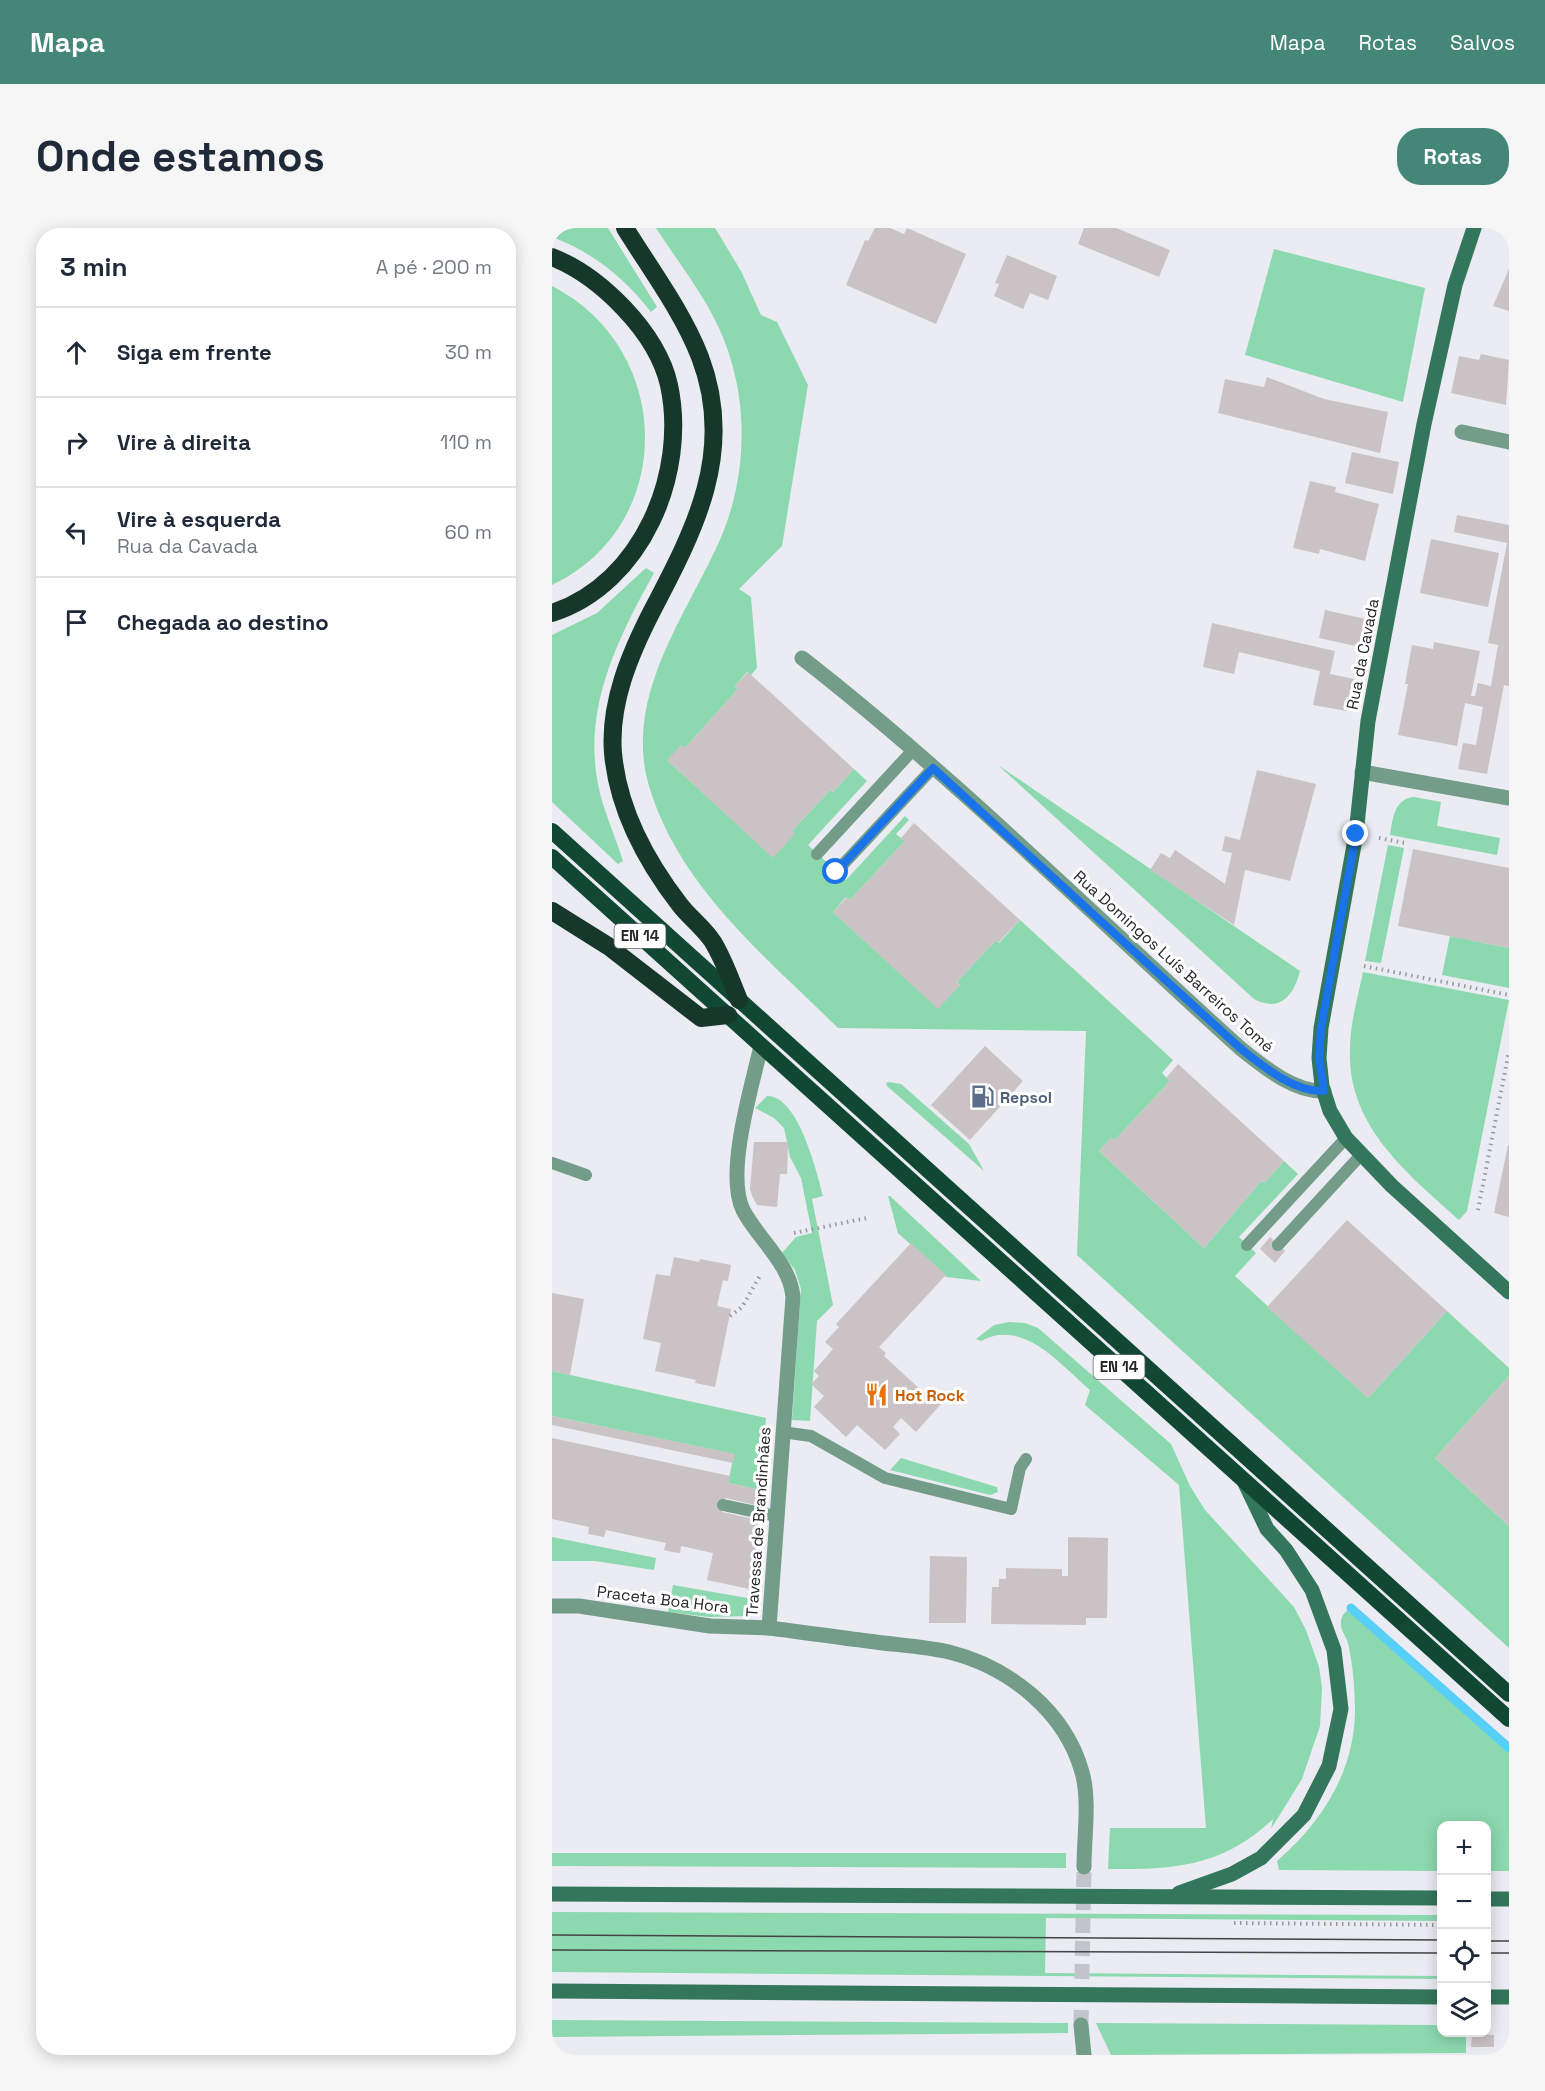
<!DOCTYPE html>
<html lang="pt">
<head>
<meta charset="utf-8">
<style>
	:root { --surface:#fff; --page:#f6f6f7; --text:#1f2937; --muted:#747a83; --line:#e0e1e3; --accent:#448779 }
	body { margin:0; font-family:"Space Grotesk",sans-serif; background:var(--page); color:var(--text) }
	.controls { position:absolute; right:18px; bottom:18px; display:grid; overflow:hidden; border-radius:12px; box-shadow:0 3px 15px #0003 }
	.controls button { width:54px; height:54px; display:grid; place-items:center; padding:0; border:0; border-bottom:2px solid var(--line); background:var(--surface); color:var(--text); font:30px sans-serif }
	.stop { position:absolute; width:18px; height:18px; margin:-14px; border:4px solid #1a73e8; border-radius:50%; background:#fff }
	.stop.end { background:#1a73e8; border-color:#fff; box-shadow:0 2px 6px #0008 }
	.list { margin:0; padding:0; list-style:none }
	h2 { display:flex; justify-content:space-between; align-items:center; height:78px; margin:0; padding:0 24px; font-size:26px }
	h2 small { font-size:20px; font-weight:400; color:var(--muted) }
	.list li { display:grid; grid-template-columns:39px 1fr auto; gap:18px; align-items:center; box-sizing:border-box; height:90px; padding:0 24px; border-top:2px solid var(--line) }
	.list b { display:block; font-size:22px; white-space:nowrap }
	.list p { margin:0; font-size:20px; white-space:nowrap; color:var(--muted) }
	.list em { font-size:20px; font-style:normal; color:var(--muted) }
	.icon { flex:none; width:33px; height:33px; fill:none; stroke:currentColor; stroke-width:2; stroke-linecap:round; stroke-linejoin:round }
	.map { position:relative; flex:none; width:957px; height:1827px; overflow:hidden; border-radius:24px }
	header { display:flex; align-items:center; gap:36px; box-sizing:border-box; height:84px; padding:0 30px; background:var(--accent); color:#fff }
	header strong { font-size:28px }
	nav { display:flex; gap:33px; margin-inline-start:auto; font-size:21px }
	.intro { display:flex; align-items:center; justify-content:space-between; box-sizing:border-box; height:144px; padding:0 36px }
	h1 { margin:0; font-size:42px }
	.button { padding:15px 27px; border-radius:24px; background:var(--accent); color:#fff; font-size:21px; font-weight:700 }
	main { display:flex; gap:36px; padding:0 36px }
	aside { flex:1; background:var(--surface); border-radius:24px; box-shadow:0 3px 15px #0003 }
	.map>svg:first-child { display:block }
	.green { fill:#8cd9af }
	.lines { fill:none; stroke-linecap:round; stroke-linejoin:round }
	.stream { stroke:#57cff6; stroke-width:9 }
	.building { fill:#cbc2c5 }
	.minor-tunnel { stroke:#c3c4cb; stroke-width:15; stroke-dasharray:15 8; stroke-linecap:butt }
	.path { stroke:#98999e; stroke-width:4; stroke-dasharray:1.5 4.5; stroke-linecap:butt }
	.service { stroke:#739c89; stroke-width:12 }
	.minor { stroke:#739c89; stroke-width:15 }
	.secondary { stroke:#33765b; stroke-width:15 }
	.trunk { stroke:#114834; stroke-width:16 }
	.motorway { stroke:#16382a; stroke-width:18 }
	.tram { stroke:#434447; stroke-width:1.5 }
	.route { stroke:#1a73e8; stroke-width:8 }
	.labels { text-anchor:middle; stroke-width:6; stroke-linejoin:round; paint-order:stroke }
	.shield { fill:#fff; stroke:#67686a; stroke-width:1.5 }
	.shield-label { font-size:15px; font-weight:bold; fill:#26272a }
	.street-label { font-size:16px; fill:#26272a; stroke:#fff }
	.service-label { font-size:16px; font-weight:bold; fill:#4e5e75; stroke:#fff; text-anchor:start }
	.food-label { font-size:16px; font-weight:bold; fill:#c56008; stroke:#fff; text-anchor:start }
</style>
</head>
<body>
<header>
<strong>Mapa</strong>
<nav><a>Mapa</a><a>Rotas</a><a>Salvos</a></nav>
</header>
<div class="intro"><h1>Onde estamos</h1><a class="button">Rotas</a></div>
<main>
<aside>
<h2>3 min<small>A pé · 200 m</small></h2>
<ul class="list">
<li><svg class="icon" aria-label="ahead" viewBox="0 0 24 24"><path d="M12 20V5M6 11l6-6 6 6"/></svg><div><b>Siga em frente</b></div><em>30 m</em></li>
<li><svg class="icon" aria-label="right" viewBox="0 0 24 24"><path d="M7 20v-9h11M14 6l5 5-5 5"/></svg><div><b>Vire à direita</b></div><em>110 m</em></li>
<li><svg class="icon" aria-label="left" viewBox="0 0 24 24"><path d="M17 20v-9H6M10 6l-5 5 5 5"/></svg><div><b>Vire à esquerda</b><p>Rua da Cavada</p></div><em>60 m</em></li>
<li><svg class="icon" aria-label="arrive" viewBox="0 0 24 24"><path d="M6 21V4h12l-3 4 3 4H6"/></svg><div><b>Chegada ao destino</b></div></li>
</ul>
</aside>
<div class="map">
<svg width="957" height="1827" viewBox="0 0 957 1827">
	<rect width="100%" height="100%" fill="#eaebf3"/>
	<g class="green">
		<path d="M0 0H56L105 79 99 84C72 49 40 24 0 9Z"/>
		<path d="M104 0H163L189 43 209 87 225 94 256 157 230 318 187 361 199 369 205 440 199 447 195 444 183 458 186 461 133 520 129 517 116 533 221 629 240 603 279 561 281 564 302 541 315 553 256 617 294 652 353 588 357 592 344 606 353 613 298 672 294 669 281 684 386 780 408 757 405 754 444 712 447 715 468 692 621 832 610 845 618 853 563 912 559 910 547 923 652 1020 709 953 712 955 732 933 746 946 687 1009 704 1025 683 1048 816 1170 895 1083 957 1140V1148L883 1230 957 1298V1420L525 1027 534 803 286 800C214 729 127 659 97 558 71 470 133 389 167 314 193 256 197 186 177 126 163 80 130 40 104 0Z"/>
		<path d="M722 21 873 60 851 174 693 127Z"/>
		<path d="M0 58C122 120 126 297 0 357Z"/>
		<path d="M94 340 102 345C62 417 25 492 51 576 57 595 65 614 71 633L66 636 0 574V407L45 385Z"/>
		<path d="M446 537 748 743C742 767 728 785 702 771Z"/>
		<path d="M862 569 889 574 885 598 948 610 945 627 838 607C841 590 842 571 862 569Z"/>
		<path d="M836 617 852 620 829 735 813 733Z"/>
		<path d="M898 708 957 720V760L890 747Z"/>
		<path d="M811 744 957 772 915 983 907 992C855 945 795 898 798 821 798 795 806 769 811 744Z"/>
		<path d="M337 854 349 856 417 916 432 943 335 858 334 855Z"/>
		<path d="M215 868C246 867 265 944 271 968L260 971 281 1077 265 1093 258 1193 240 1192 249 1061 243 1042 230 1025 244 1009 260 1005 249 950 238 929 232 900 222 890 203 880Z"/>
		<path d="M336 968H338L429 1053 394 1049 346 1005Z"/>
		<path d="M457 1094 473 1095 486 1100 619 1216 638 1258 653 1282 742 1379 754 1402 767 1439 770 1460 768 1498 750 1551 719 1601 721 1591C672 1638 622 1642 556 1641L558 1600H654L627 1257 533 1177 538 1162C508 1136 471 1090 429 1113L424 1111 442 1097Z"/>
		<path d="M0 1143 214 1190 208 1262 176 1255 182 1226 0 1188Z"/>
		<path d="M349 1230 445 1259 446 1264 438 1267 338 1242Z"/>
		<path d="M0 1309 104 1330 102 1342 43 1333H0Z"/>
		<path d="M121 1357 201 1371 199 1388 157 1389 116 1384Z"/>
		<path d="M796 1382 957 1525V1643H935L934 1598H890L889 1643 727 1642 725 1633C769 1595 802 1545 803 1484 803 1462 801 1437 796 1415 794 1408 788 1402 789 1394 789 1389 792 1385 796 1382Z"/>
		<path d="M0 1625H514V1640L0 1638Z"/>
		<path d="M0 1684 889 1687V1693L494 1690 493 1745 889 1748V1751L0 1744Z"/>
		<path d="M0 1792 516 1795V1805L0 1809Z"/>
		<path d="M544 1795 889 1797 890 1804 914 1805V1825L559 1827Z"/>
	</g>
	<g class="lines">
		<path class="stream" d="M799 1380 957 1520"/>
	</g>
	<g class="building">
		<path d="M323 0H338L352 6 355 0 414 26 384 96 294 57 313 12 316 13Z"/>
		<path d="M532 0H564L618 22 607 49 526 16Z"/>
		<path d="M455 27 505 48 496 72 478 65 471 81 442 68 447 56 443 55Z"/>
		<path d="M957 41V83L941 78Z"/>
		<path d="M929 126 957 132 954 177 899 165 907 128 927 132Z"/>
		<path d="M715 149 772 171 836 184 828 225 666 185 673 151 712 159Z"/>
		<path d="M800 224 847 234 841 266 793 255Z"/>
		<path d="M758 253 784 259 783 264 827 276 813 333 768 321 767 326 741 320Z"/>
		<path d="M905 287 957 297V458L952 457 935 546 906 541 911 515 924 517 931 479 913 475 905 518 846 507 856 456H853L860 417 881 421 882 414 928 423 919 468H923L926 455 939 458 946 417 936 415 955 315 902 304Z"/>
		<path d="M879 311 947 325 936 379 868 365Z"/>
		<path d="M773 382 814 391 808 419 767 410Z"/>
		<path d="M660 395 783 423 778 446 802 451 795 483 761 477 768 443 687 424 682 446 651 439Z"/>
		<path d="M196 444 302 541 281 564 279 561 240 603 243 606 221 630 115 532 129 517 133 520 186 461 183 458Z"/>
		<path d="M705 542 764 556 738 653 693 642 682 697 598 642 609 625 618 630 623 622 673 656 680 625 670 623 673 608 688 612Z"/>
		<path d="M362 595 468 692 446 715 444 712 405 754 408 757 386 781 281 684 295 669 298 672 353 613 349 610Z"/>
		<path d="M861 621 957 640V720L846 698Z"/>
		<path d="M433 818 471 853 418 912 379 877Z"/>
		<path d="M626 836 732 933 712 955 709 953 652 1020 547 923 560 909 563 912 618 853 614 850Z"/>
		<path d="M202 914H236L235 946H228L225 979 205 977 200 968 198 961Z"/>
		<path d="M956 917H957V989L942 985Z"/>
		<path d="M795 992 895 1083 816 1170 715 1079Z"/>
		<path d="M718 1009 733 1023 723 1035 708 1021Z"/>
		<path d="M359 1015 394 1047 327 1119 334 1125 332 1128 372 1165 375 1163 389 1176 364 1204 349 1190 341 1199 348 1206 333 1222 305 1197 294 1209 262 1179 272 1168 259 1156 267 1148 262 1143 281 1121 273 1114 287 1099 284 1096Z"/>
		<path d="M122 1029 147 1034 148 1031 179 1037 176 1053 171 1052 165 1078 179 1081 163 1159 143 1155 144 1152 103 1143 109 1115 91 1111 104 1046 118 1048Z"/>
		<path d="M0 1065 32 1071 18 1147 0 1143Z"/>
		<path d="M957 1148V1298L883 1230Z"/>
		<path d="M0 1188 183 1226 181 1235 0 1197Z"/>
		<path d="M0 1210 178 1248 176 1255 208 1262V1278L173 1270 170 1284 206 1292 202 1362 155 1352 161 1325 129 1318 128 1325 120 1324 112 1322 114 1315 54 1302 52 1309 36 1306 37 1299 0 1291Z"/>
		<path d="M516 1309 556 1310 555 1390H534V1397L439 1396 440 1359H447V1351H454V1340L510 1341V1348H516Z"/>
		<path d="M378 1328 415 1329 414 1395H377Z"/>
		<path d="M920 1806 942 1807V1819H919Z"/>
	</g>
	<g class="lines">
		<path class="minor-tunnel" d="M529 1797 532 1639"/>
		<g class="path">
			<path d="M827 610 853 615"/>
			<path d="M812 738 957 767"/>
			<path d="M926 982 957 823"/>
			<path d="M242 1005 315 990"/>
			<path d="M178 1088 190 1079 209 1046"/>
			<path d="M682 1695 890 1697"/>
		</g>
		<g class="service">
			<path d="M265 626 361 522"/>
			<path d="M284 644 381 540"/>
			<path d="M0 935 34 947"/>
			<path d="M695 1017 794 910"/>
			<path d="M726 1017 808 928"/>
			<path d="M230 1204 259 1208 333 1250 459 1281 468 1240 474 1231"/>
			<path d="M171 1277 224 1288"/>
		</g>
		<g class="minor">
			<path d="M910 204 957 214"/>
			<path d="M250 430C404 550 543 689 688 820 711 838 741 864 772 863"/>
			<path d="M810 544 957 570"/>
			<path d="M209 818C200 858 173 945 191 982 206 1011 238 1035 241 1069L217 1400C250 1404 283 1409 316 1413 343 1417 371 1418 397 1424 457 1439 513 1483 530 1544 538 1572 532 1609 532 1639"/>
			<path d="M0 1378H27L158 1398 217 1400"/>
			<path d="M529 1797 532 1827"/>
		</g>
		<g class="secondary">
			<path d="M922 0 903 57 872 196 816 493 804 606 769 800 767 830 770 858 778 883 794 910 840 958 957 1064"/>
			<path d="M627 1665 680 1646 709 1630 752 1587 777 1538 789 1481 782 1422 760 1362 734 1322 715 1301 692 1253"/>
			<path d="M0 1666 890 1670"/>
			<path d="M934 1671H957"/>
			<path d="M0 1763 890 1769"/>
			<path d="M934 1769H957"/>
		</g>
		<g class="trunk">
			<path d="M0 603 957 1466"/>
			<path d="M0 629 957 1491"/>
		</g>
		<g class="motorway">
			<path d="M73 0C99 42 130 83 148 129 184 223 143 301 100 383 78 426 57 475 61 525 66 581 94 633 128 677 138 690 152 700 161 714 172 732 179 753 187 772"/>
			<path d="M0 29C48 48 105 104 117 157 136 245 90 356 0 385"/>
			<path d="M0 683 56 718 149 790 176 787"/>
		</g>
		<g class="tram">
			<path d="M0 1707 890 1712"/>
			<path d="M934 1713H957"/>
			<path d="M0 1722 890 1725"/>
			<path d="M934 1725H957"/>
		</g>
	</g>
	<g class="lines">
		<path class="route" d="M284 644 381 540 688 820C711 838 741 864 772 863L767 830 769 800 804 606"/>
	</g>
	<defs>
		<symbol id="fuel-bare" viewBox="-9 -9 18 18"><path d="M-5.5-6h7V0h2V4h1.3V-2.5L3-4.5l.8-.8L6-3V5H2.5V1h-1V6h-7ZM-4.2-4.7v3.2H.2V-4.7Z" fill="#5c6f8a" stroke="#fff" stroke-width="2.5" paint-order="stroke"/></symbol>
		<symbol id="restaurant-bare" viewBox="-9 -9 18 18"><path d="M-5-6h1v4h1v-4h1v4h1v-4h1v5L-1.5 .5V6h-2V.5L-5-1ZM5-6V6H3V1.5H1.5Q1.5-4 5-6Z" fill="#e8710a" stroke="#fff" stroke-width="2.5" paint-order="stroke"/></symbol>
	</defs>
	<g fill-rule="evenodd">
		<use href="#fuel-bare" x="414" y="852" width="33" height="33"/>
		<use href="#restaurant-bare" x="308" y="1150" width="33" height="33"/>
	</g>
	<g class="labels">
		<g class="shield">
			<rect x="62.5" y="696" width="51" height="24" rx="4.5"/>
			<rect x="541.5" y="1127" width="51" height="24" rx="4.5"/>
		</g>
		<g class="shield-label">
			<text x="88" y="713">EN 14</text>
			<text x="567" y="1144">EN 14</text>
		</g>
		<g class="street-label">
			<text transform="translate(810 426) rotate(-79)" y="6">Rua da Cavada</text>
			<text transform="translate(622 733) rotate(42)" y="6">Rua Domingos Luís Barreiros Tomé</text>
			<text transform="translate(206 1294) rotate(-86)" y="6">Travessa de Brandinhães</text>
			<text transform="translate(111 1371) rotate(7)" y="6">Praceta Boa Hora</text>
		</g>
		<g class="service-label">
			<text x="448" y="875">Repsol</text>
		</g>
		<g class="food-label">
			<text x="343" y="1173">Hot Rock</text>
		</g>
	</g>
</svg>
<div class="controls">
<button>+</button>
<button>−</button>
<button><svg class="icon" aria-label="locate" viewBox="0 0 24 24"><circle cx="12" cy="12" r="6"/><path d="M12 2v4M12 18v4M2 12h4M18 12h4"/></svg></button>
<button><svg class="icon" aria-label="layers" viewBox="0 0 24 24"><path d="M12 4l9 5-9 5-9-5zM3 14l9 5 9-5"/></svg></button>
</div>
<div class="stop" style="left:284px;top:644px"></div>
<div class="stop end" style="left:804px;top:606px"></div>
</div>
</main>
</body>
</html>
